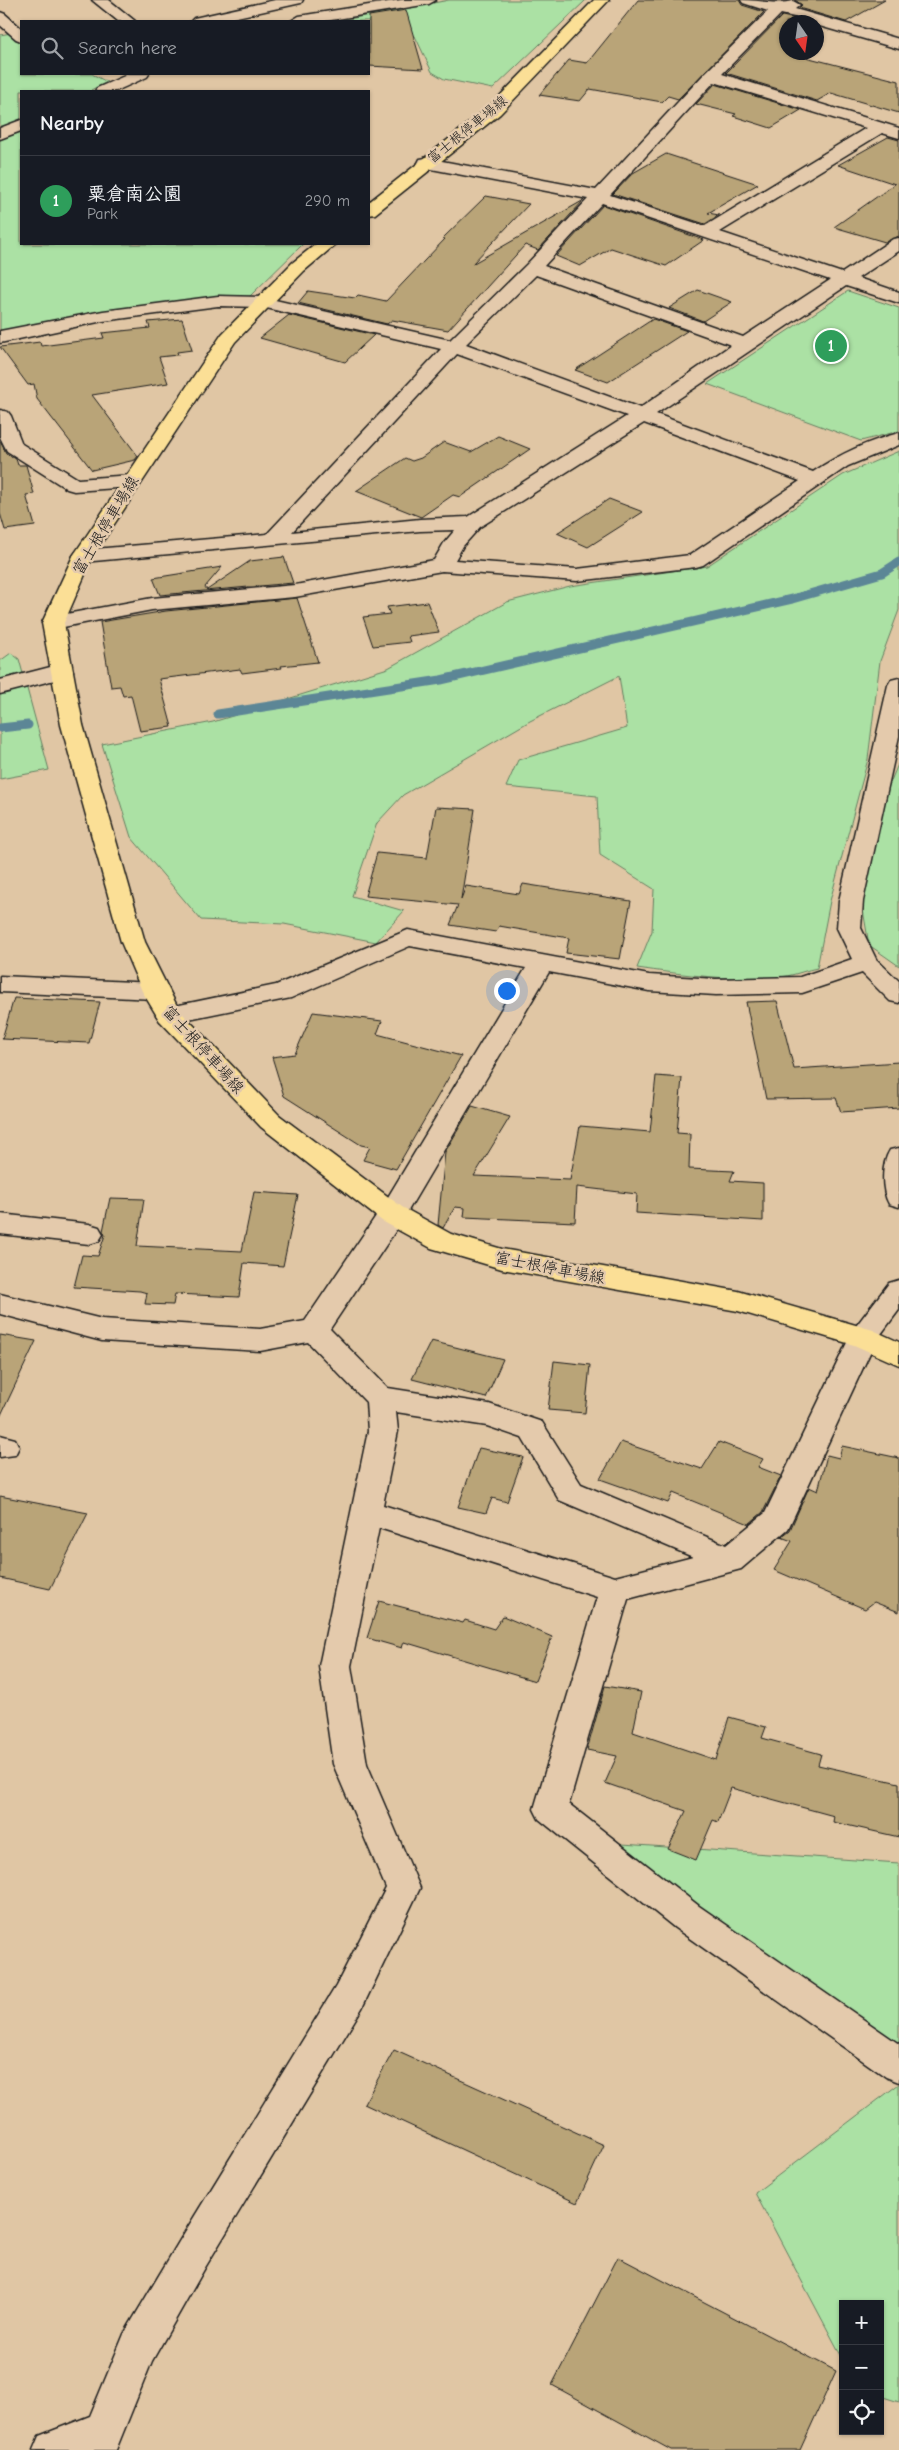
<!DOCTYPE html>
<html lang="en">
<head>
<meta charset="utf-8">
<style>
	:root { --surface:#171b24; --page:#242831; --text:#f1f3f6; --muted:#9ea1a6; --line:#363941; --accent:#ea580c }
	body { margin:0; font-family:"Comic Neue","Klee One",sans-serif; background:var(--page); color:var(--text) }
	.controls { position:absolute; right:15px; bottom:15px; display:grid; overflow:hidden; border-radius:0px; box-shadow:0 1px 4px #0004 }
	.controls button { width:45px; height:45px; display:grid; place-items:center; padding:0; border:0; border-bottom:1px solid var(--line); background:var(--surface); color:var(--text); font:25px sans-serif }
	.compass { position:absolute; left:779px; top:15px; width:45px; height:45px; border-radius:50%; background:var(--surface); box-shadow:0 1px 4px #0004; rotate:167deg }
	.you { position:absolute; left:506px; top:990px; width:18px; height:18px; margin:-12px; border:4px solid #fff; border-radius:50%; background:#1a73e8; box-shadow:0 0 0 8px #1a73e833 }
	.badge { display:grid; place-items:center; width:32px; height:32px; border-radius:50%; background:var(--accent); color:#fff; font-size:16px; font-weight:700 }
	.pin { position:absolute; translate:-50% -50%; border:2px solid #fff; box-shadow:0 1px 5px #0006 }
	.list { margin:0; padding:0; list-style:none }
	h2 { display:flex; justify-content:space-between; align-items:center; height:65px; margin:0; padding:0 20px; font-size:21px }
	h2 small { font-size:16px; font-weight:400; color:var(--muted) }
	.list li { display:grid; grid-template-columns:32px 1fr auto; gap:15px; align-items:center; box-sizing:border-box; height:90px; padding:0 20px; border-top:1px solid var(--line) }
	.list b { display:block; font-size:19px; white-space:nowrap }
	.list p { margin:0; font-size:16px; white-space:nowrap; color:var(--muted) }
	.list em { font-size:16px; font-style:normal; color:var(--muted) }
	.icon { flex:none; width:28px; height:28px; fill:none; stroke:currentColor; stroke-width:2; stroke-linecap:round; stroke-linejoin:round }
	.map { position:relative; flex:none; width:899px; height:2450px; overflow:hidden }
	.search { position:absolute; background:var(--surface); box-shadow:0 1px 4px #0004; left:20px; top:20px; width:350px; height:55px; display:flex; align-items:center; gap:12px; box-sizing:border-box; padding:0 18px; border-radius:0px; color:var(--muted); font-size:19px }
	.panel { position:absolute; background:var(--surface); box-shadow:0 1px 4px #0004; left:20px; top:90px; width:350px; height:155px; border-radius:0px }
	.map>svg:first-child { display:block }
	.green { fill:#abe1a4; stroke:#647e60 }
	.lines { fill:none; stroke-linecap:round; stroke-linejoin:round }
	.stream { stroke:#5c8696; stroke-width:9 }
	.building { fill:#b9a478; stroke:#1c1c1c }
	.minor-casing { stroke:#1c1c1c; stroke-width:3 }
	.major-casing { stroke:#1c1c1c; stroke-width:3 }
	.minor { fill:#e4caac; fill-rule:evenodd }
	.major { fill:#fbdf96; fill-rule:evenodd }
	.labels { text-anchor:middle; stroke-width:5; stroke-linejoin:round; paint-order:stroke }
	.far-street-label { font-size:14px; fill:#1c1c1c; stroke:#e4caac }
	.street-label { font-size:16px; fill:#1c1c1c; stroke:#e4caac }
</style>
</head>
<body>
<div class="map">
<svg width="899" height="2450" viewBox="0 0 899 2450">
	<rect width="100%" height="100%" fill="#e0c6a4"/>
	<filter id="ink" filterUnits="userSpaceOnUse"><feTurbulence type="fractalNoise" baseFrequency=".02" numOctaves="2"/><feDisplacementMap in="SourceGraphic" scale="10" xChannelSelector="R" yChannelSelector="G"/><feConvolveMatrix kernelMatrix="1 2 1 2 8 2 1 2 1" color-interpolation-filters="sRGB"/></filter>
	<g filter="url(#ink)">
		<g class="green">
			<path d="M449 0H586L493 89 444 79 432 72 415 36 369 35V21H338Z"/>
			<path d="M17 32 21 35V74H92L107 82 91 90 93 91H21V244H303L250 296 118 309 0 335V35Z"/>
			<path d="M848 291 899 308V431L861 441 707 384Z"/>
			<path d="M899 451V610L880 661 868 759 830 901 817 968C807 970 797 974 787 976 746 983 678 974 637 968L652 931 654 889 600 855 597 796 506 787 518 760 627 728 619 676 530 721 403 795 377 823 352 896 404 911 376 942 284 924 201 920 131 837 102 744 213 722 388 668 507 602 570 586 707 566 843 475Z"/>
			<path d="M11 653 19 659 49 770 0 779V661Z"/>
			<path d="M899 762V966L869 945 863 910 864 844Z"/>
			<path d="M593 1842 899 1863V2065Z"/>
			<path d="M899 2084V2402L880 2396V2304H843V2359L755 2193Z"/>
		</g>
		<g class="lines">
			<g class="stream">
				<path d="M218 714 441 680 792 599 882 573 899 562"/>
				<path d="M0 728 28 725"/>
			</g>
		</g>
		<g class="building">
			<path d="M638 0H739L742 5 764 12 678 99 668 96 662 102 590 89 580 101 539 95 569 60 587 63Z"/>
			<path d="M795 0H885L846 22 799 8 802 5Z"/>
			<path d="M406 10 423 69 369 66V16Z"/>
			<path d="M782 16 810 22H786V52L899 81V113L831 93 817 101 726 73Z"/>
			<path d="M715 84 801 110 771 128 733 116 736 114 696 104Z"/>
			<path d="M888 137 899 140V236L885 242 834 227 895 184 838 165Z"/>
			<path d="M666 154 758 184 708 213 719 215 705 224 613 194 633 173Z"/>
			<path d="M486 196 529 204 472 264 584 200 538 250 525 245 448 330 392 320 387 324 298 303 308 291 355 298 358 295 386 301 445 239 443 238Z"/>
			<path d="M603 205 704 240 666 266 611 248 580 266 556 256Z"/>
			<path d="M698 290 732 302 703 321 669 308Z"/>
			<path d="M289 315 374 335 345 362 260 338Z"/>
			<path d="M182 319 192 350 177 352 178 355 159 357 168 383 92 395 138 456 135 460 92 470 37 399 34 384 28 385 0 347 40 342 41 346 104 338 102 333 150 328 148 322Z"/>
			<path d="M653 319 687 331 608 382 575 370Z"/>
			<path d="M498 436 530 449 460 497 453 495 421 517 356 491 405 458 412 461 421 458 444 442 471 452Z"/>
			<path d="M0 441 6 453 16 459 18 465H26L34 494 26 495 35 526 5 530 0 513Z"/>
			<path d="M609 499 643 512 588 547 557 533Z"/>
			<path d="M284 557 293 583 160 595 153 578 222 567 205 587 207 590 250 561Z"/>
			<path d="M297 598 318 662 281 666 282 668 242 673 240 669 159 679 172 727 140 731 131 695 123 696 120 686 111 687 100 622 166 611Z"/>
			<path d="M427 602 439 632 408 636 410 642 373 646 363 617 390 614 387 607Z"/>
			<path d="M436 807 475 809 461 899 466 886 519 894 523 884 631 901 620 959 566 953 569 938 499 926 496 932 450 925 458 905 365 896 377 853 427 858Z"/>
			<path d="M14 998 100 1002 89 1043 2 1039Z"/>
			<path d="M777 1001 794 1069 899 1062V1108L841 1112 836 1098 766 1099 746 1002Z"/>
			<path d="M313 1012 382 1021 377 1034 461 1056 396 1169 363 1160 370 1147 361 1145 284 1096 272 1057 295 1054Z"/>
			<path d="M656 1076 682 1078 677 1133 690 1134 689 1169 734 1171 730 1181 763 1183V1221L636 1213 637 1194 577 1187 575 1222 464 1217 465 1208 455 1207 443 1228 438 1225 445 1152 472 1106 510 1117 474 1176 570 1180 580 1126 650 1132Z"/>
			<path d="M254 1192 298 1195 283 1266 244 1263 239 1297 175 1294 173 1305 145 1304 147 1293 140 1291 74 1287 82 1255 98 1256 105 1235 103 1231 110 1198 144 1199 137 1246 242 1251Z"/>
			<path d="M0 1335 36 1341 0 1417Z"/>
			<path d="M431 1341 503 1359 486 1398 412 1379Z"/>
			<path d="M554 1361 590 1365 585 1413 548 1410Z"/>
			<path d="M621 1442 702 1469 719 1442 763 1459 758 1467 781 1476 763 1512 749 1524 673 1493 668 1503 600 1479Z"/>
			<path d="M842 1446 899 1458V1612L874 1602 865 1609 774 1570 792 1541 781 1537 790 1530 809 1487 818 1491 827 1455 839 1458Z"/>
			<path d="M479 1448 523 1457 507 1502 492 1498 486 1513 458 1507Z"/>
			<path d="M0 1496 88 1513 50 1589 0 1578Z"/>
			<path d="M379 1601 463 1623 465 1620 494 1629 503 1616 552 1637 535 1681 404 1642 402 1648 367 1638Z"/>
			<path d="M605 1686 641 1692 633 1732 716 1760 729 1717 766 1727 762 1738 821 1754 818 1765 899 1783V1837L833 1822 834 1816 731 1788 718 1822 713 1820 696 1860 668 1849 686 1811 605 1783 617 1756 587 1750Z"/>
			<path d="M394 2050 604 2145 577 2203 364 2104Z"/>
			<path d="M618 2257 836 2371 800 2450H671L552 2385Z"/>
		</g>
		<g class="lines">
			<defs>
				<g id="minor">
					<path d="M92 0H109L135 21H118Z"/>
					<path d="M275 0H303L301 3 219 21H191L194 18Z"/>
					<path d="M401 0H436L429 4 325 21H291L299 16Z"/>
					<path d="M741 0C759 0 776 5 793 1L800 5 795 9 899 39V49L816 25V22L781 14 722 74 899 128V138L882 133 720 232 842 273 893 239 899 238V251L858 278 899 292V303L846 286 656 414 813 472C840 454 868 441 899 433V445L848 466 703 565 696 567 577 581 442 571 295 597 152 610 53 629 45 628 42 623 45 618 152 598 295 585 434 560 444 543 455 530 420 531 83 562 76 560 73 556 76 552 83 550 267 534 441 349 262 307 218 306 103 321 0 343V331L103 311 218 296 262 297 450 340 527 264 588 199 426 168 420 167 418 163 420 159 426 158 596 190 705 73 768 11 743 3ZM714 82 866 128 705 226 610 195ZM602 203 830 280 743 337 544 266ZM536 275 731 345 640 408 466 344ZM457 354 627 416 468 517 420 519 292 532ZM644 423 800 481 690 555 577 569 455 560 463 546 480 527Z"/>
					<path d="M0 12 5 14 21 28V41L16 39 0 25Z"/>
					<path d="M129 74H149L147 77 116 91H95L97 88Z"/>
					<path d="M21 120V131L0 139V128Z"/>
					<path d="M0 410 8 412 11 416 22 444 78 479 131 475 138 477 141 481 138 485 131 487 74 491 67 489 7 451 0 437Z"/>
					<path d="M62 664 70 666 73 671 70 676 0 694V680Z"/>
					<path d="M899 678V736L863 901 861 928 876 959 899 981V1003L890 1001 862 973 802 993 716 995 649 991 549 972 402 1221 330 1329 388 1388 489 1404 542 1422 581 1484 726 1545 765 1513 853 1330 889 1283 899 1280V1310L875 1342 788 1529 741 1569 628 1599 569 1804 699 1906 899 2044V2082L886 2077 675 1928 539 1819 534 1809 597 1597 379 1528 351 1666 367 1764 420 1888 362 2008 206 2266 152 2361 116 2450H33L39 2436 90 2416 124 2334 180 2240 336 1986 386 1888 333 1764 319 1666 368 1431 366 1402 308 1342 260 1351 102 1341 0 1314V1294L102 1319 260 1329 305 1321 382 1207 526 968 410 946 291 998 169 1023 160 1021 156 1015 160 1009 276 985 408 930 649 975 716 979 800 977 852 959 837 928 839 901 888 685 891 680ZM396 1412 487 1426 522 1438 559 1500 693 1557 615 1577 383 1505 398 1431Z"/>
					<path d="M0 976 155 983 164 985 168 991 164 997 155 999 0 992Z"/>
					<path d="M899 1148V1207L889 1204C881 1190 881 1164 890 1150Z"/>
					<path d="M0 1214 89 1224 99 1227 103 1234 99 1241 89 1244 0 1234Z"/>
					<path d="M0 1435 15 1439 19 1447 15 1455 0 1457Z"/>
				</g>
				<g id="major">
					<path d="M594 0H609L500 114 375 214 369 215V202L488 108Z"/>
					<path d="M316 244H336L304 271 235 342 93 556 64 623 83 725 145 942 179 1010 279 1115 402 1207 451 1234 502 1249 738 1291 873 1330 899 1342V1365L854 1345 738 1311 502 1269 431 1248 382 1221 261 1127 160 1021 142 991 121 942 61 725 42 623 73 556 222 334 292 263Z"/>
				</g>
			</defs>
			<use href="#minor" class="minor-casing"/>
			<use href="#major" class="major-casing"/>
			<use href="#minor" class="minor"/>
			<use href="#major" class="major"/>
		</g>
	</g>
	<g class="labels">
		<g class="far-street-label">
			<text transform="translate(467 129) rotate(-39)" y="5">富士根停車場線</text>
		</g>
		<g class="street-label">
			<text transform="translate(105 525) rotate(-59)" y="6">富士根停車場線</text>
			<text transform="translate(204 1049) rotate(48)" y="6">富士根停車場線</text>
			<text transform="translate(550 1267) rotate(11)" y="6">富士根停車場線</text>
		</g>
	</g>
</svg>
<div class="controls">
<button>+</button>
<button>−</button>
<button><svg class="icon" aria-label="locate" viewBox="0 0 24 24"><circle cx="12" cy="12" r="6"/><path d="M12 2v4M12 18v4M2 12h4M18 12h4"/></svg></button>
</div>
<svg class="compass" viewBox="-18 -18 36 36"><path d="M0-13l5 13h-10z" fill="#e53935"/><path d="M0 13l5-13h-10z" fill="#9ea1a6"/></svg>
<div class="you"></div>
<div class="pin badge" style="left:831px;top:346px;background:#2e9e5b">1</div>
<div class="search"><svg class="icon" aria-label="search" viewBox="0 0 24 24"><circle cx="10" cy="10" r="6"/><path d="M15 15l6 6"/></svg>Search here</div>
<section class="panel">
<h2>Nearby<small></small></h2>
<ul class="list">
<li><span class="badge" style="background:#2e9e5b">1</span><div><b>粟倉南公園</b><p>Park</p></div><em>290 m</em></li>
</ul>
</section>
</div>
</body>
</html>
